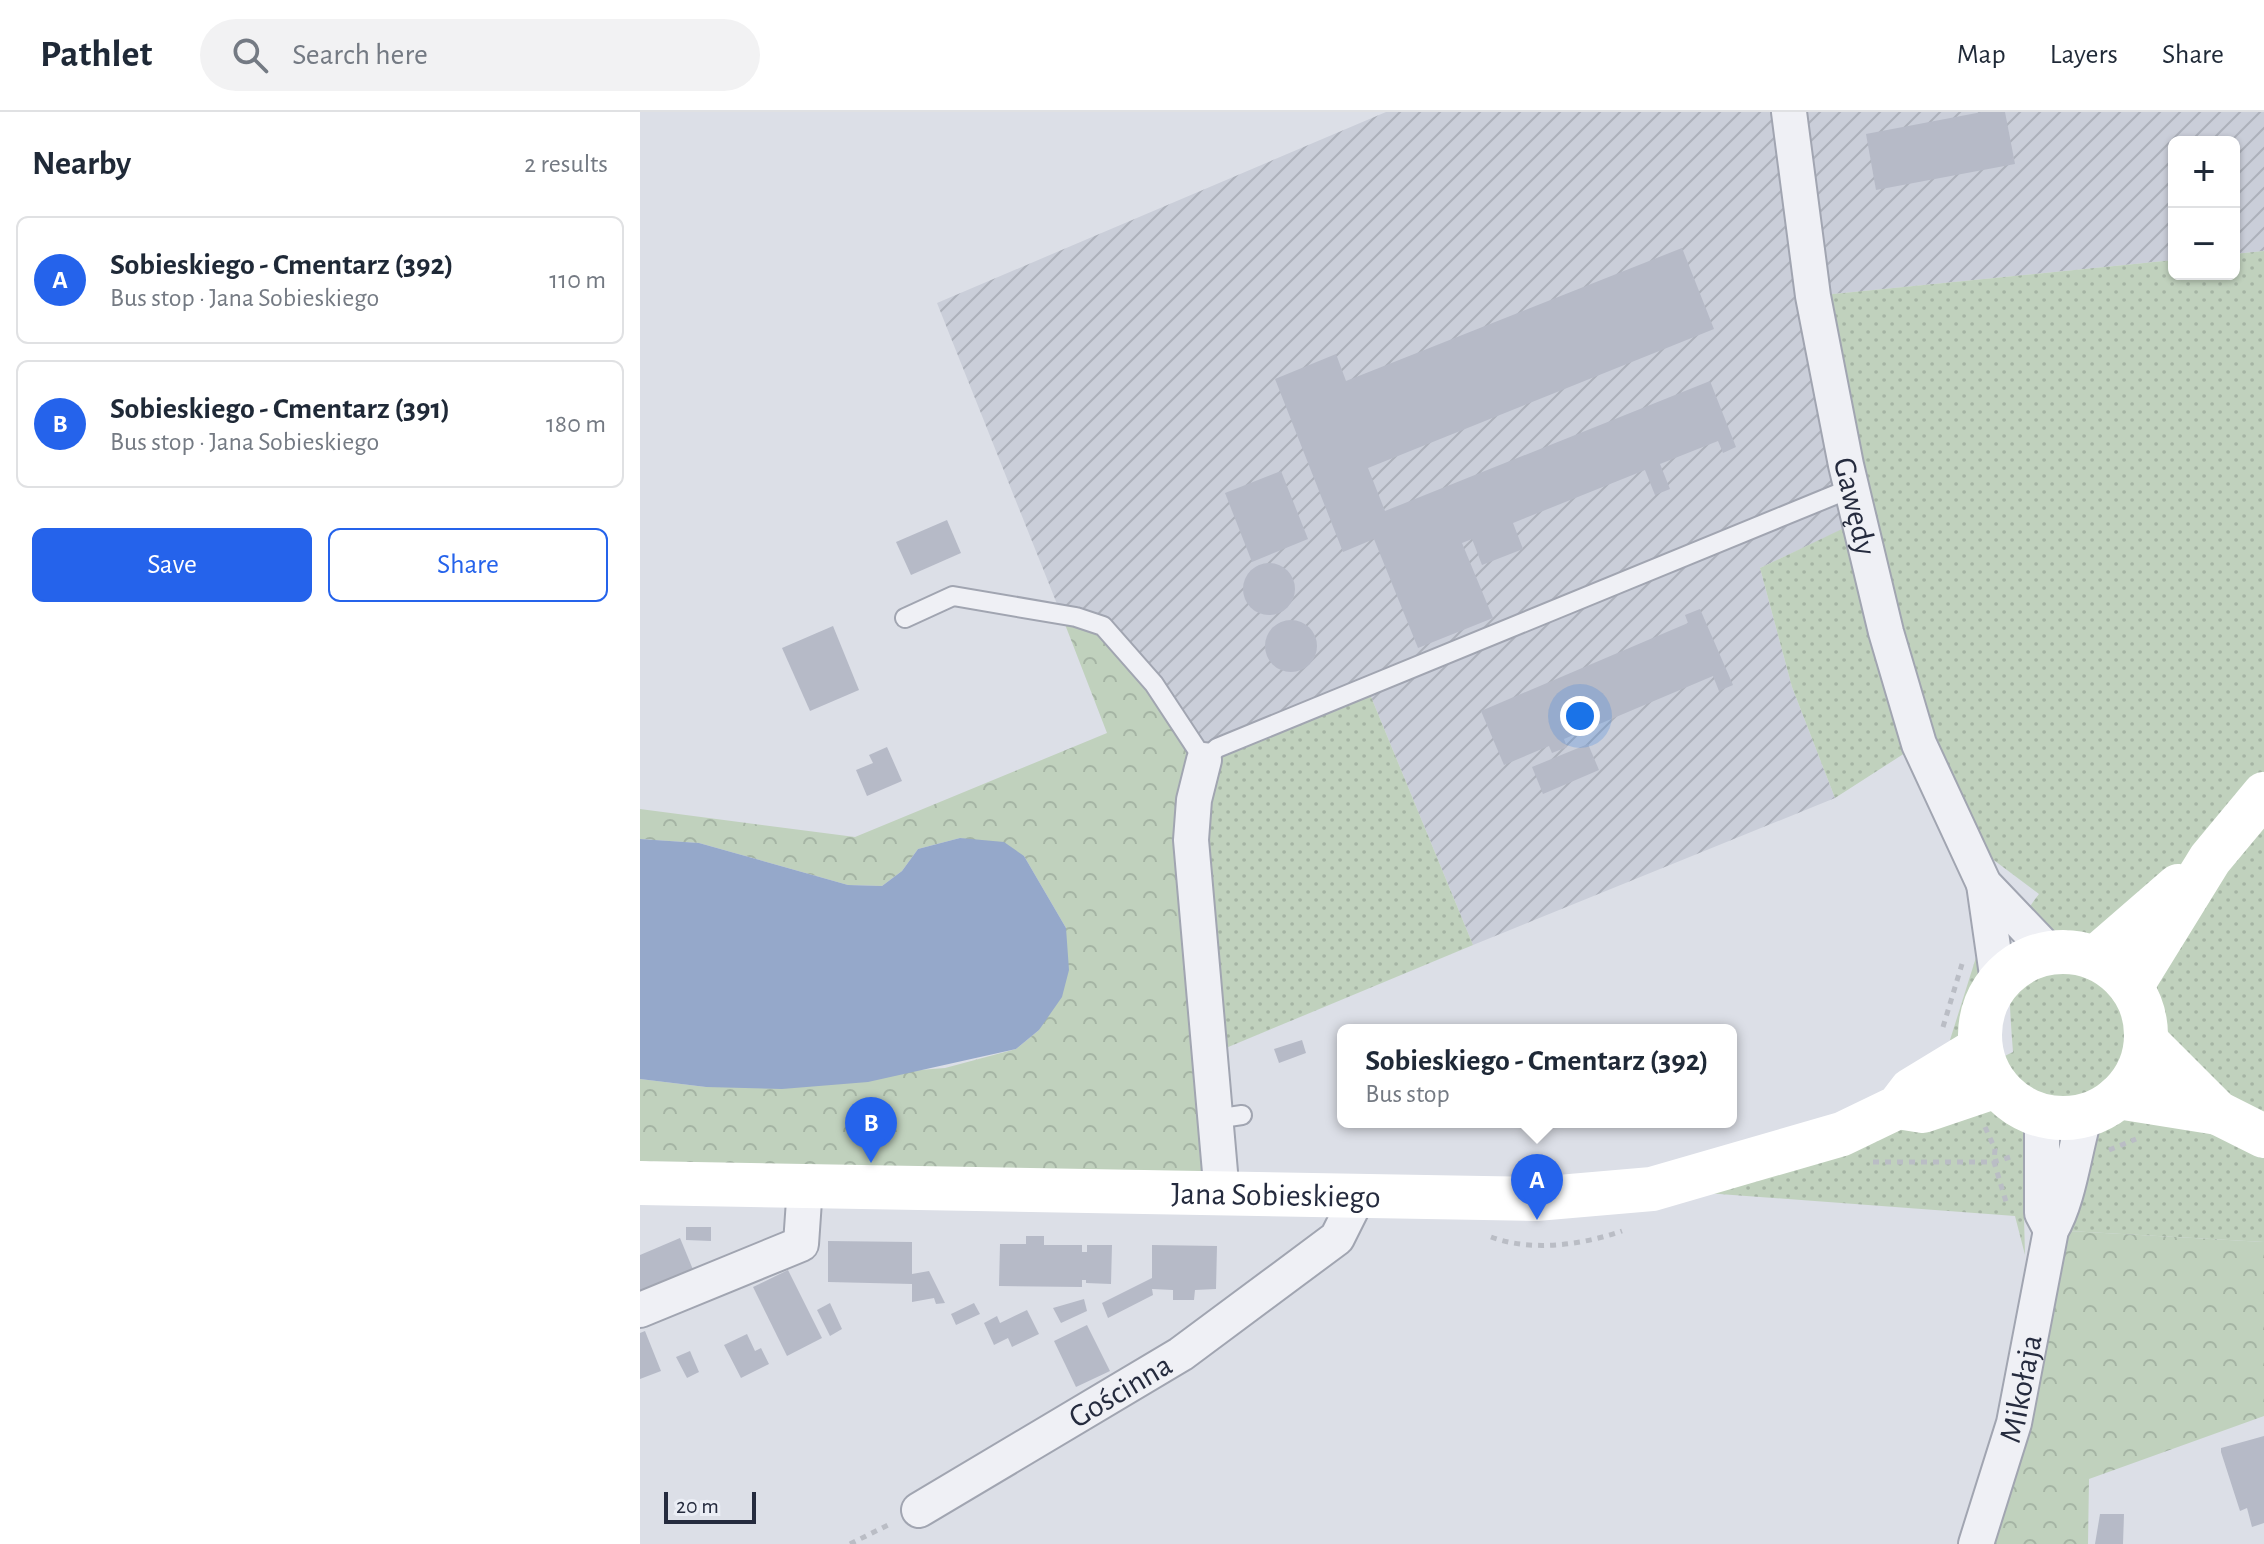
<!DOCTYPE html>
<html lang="en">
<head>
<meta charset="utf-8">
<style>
	:root { --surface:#fff; --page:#f2f2f3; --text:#1f2937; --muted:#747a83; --line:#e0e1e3; --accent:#2563eb }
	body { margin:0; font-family:"Alegreya Sans",sans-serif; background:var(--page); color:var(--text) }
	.controls { position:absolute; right:24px; top:24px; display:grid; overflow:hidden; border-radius:12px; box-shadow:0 2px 6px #0004 }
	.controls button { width:72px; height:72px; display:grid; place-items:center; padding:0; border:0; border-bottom:2px solid var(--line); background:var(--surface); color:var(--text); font:40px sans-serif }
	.scale { position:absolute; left:24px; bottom:20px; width:92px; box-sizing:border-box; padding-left:8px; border:4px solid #252b3e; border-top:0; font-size:22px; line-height:28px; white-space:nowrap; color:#252b3e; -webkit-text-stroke:6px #ebeef5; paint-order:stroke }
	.you { position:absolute; left:940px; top:604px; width:28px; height:28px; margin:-20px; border:6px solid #fff; border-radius:50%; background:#1a73e8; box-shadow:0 0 0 12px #1a73e833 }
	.badge { display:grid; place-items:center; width:52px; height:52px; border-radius:50%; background:var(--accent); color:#fff; font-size:26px; font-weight:700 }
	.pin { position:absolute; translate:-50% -66px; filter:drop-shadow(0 2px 4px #0008) }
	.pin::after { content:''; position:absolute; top:42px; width:28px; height:24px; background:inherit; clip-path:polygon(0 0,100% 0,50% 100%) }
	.popup { position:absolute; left:697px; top:912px; width:400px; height:104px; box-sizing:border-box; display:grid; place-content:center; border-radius:12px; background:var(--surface); filter:drop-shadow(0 2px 6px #0005); font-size:26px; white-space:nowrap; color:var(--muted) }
	.popup b { font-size:30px; color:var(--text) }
	.popup::after { content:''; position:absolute; left:50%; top:100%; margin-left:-16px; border:16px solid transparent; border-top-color:var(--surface) }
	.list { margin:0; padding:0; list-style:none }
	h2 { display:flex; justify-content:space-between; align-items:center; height:104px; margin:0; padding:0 32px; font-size:34px }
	h2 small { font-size:26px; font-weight:400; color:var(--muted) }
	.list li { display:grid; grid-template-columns:52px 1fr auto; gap:24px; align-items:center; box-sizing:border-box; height:128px; margin:0 16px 16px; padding:0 16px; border:2px solid var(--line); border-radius:12px }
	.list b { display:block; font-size:30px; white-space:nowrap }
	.list p { margin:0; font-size:26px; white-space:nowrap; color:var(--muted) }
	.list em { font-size:26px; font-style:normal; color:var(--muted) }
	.actions { display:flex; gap:16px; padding:24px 32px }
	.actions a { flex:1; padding:18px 0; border:2px solid var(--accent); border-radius:12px; text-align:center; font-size:28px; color:var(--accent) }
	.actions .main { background:var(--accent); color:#fff }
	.icon { flex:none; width:44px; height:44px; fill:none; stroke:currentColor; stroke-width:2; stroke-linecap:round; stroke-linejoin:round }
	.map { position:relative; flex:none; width:1624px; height:1432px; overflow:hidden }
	header { display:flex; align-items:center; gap:48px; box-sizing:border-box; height:112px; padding:0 40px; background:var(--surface); border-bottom:2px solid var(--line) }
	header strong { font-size:38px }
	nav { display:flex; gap:44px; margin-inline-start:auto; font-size:28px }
	.search { width:560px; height:72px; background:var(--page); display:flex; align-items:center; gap:20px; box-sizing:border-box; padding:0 28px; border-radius:44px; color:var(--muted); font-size:30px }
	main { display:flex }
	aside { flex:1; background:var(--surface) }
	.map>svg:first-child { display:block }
	.industrial { fill:url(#industrial-furrows) }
	.grass { fill:url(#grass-dots) }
	.forest { fill:url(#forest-crowns) }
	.water { fill:#95a8ca }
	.building { fill:#b6bac7 }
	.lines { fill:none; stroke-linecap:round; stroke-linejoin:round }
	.lane-casing { stroke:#a1a5b1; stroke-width:22 }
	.street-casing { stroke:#a1a5b1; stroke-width:38 }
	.path { stroke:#babdc5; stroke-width:5; stroke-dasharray:6 6; stroke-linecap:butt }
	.lane { stroke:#eff0f5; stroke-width:18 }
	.street { stroke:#eff0f5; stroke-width:34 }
	.secondary { stroke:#fff; stroke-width:44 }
	.labels { text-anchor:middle; stroke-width:7; stroke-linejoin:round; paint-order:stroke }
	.street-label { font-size:32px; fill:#252b3e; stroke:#ebeef5 }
</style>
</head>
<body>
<header>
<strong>Pathlet</strong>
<div class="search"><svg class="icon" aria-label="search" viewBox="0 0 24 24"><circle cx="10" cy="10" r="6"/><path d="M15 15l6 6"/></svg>Search here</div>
<nav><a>Map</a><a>Layers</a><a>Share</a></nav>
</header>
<main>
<aside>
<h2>Nearby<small>2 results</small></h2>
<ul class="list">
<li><span class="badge">A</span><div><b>Sobieskiego - Cmentarz (392)</b><p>Bus stop · Jana Sobieskiego</p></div><em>110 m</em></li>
<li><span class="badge">B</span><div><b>Sobieskiego - Cmentarz (391)</b><p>Bus stop · Jana Sobieskiego</p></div><em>180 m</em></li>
</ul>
<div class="actions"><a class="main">Save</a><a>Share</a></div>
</aside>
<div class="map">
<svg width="1624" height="1432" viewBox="0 0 1624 1432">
	<defs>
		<pattern id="industrial-furrows" width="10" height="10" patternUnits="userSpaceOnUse" patternTransform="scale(2)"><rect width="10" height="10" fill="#caced9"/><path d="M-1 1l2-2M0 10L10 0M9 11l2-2" fill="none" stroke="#adb1bb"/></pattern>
		<pattern id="grass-dots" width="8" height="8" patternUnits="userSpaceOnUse" patternTransform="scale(2)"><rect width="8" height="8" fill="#c0d1bd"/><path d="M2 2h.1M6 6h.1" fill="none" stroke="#a5b4a4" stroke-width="1.8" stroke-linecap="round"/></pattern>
		<pattern id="forest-crowns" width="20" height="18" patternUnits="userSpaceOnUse" patternTransform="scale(2)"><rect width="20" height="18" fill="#c0d1bd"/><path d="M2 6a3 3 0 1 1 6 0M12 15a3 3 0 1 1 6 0" fill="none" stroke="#a5b4a4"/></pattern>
	</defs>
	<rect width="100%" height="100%" fill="#dcdfe7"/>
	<path class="industrial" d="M746 0H1624V139L1594 142V30H1534V148L1173 184 1221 409 1120 456 1152 575 1195 686 833 833 727 575 564 648 421 502 297 191Z"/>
	<g class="grass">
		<path d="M1624 139V1130L1411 1118 1384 1105 1385 1143 1375 1104 1012 1077 1202 1022 1373 940C1369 885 1362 827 1399 782L1319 722 1279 632 1195 686 1152 575 1120 456 1221 408 1173 184 1534 148V162H1594V142Z"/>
		<path d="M727 575 833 833 569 943 553 783 577 636Z"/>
		<path d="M1344 820 1346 870 1318 929 1310 928Z"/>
	</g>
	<g class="forest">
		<path d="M421 502 463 514 564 648 582 1083 0 1071V967L66 975 305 956 376 937 399 918 426 816 384 744 320 726 278 737 262 759 242 774 208 773 59 731 0 727V697L215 725 467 621Z"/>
		<path d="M1411 1118 1624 1130V1304L1449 1367 1448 1432H1336Z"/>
	</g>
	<path class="water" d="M320 726 364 730 384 744 426 816 429 858 422 885 399 918 376 937 228 970 142 977 66 975 0 967V727L59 731 208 773 242 774 262 759 278 737Z"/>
	<g class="building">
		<path d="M1342 0H1365L1375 52 1236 78 1226 22Z"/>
		<path d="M1042 136 1074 217 728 356 745 399 1070 269 1096 335 1083 341 1078 329 1020 352 1030 377 1015 383 1005 358 873 411 883 437 842 453 832 427 822 431 853 506 778 536 734 427 703 440 635 267 696 242 706 269Z"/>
		<path d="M641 359 668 427 612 450 585 381Z"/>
		<path d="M307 408 321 441 271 463 256 430Z"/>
		<circle cx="629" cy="477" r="26"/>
		<path d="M1060 497 1093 573 1079 579 1073 564 924 627 927 635 912 641 909 634 864 653 841 599 1048 511 1045 503Z"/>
		<circle cx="651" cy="534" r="26"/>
		<path d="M193 514 219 578 170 599 142 536Z"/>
		<path d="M948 632 959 658 903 682 892 655Z"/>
		<path d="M247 635 262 669 227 684 216 658 233 651 229 643Z"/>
		<path d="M662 928 666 941 639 951 634 937Z"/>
		<path d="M46 1115H71V1129L46 1128Z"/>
		<path d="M386 1124H404V1133H442V1140H447V1133H472L471 1172 446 1171V1168H442V1175L359 1174 360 1132H386Z"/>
		<path d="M40 1126 54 1160 0 1183V1143Z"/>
		<path d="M188 1129 272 1130V1162L289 1159 305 1191 296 1192 294 1186 272 1190V1172L188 1170Z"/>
		<path d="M512 1133 577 1134 576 1177 555 1178 554 1188H533V1178L512 1177 513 1183 468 1206 462 1191 512 1166Z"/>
		<path d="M148 1158 182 1226 147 1244 113 1175Z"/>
		<path d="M444 1187 447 1199 421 1211 413 1196Z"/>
		<path d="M190 1191 202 1217 190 1224 177 1198Z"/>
		<path d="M334 1191 340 1202 316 1213 311 1202Z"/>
		<path d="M387 1198 399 1222 372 1235 368 1226 354 1233 344 1211 357 1204 360 1211Z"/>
		<path d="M447 1213 470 1259 436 1275 414 1229Z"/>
		<path d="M5 1219 21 1259 0 1267V1221Z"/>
		<path d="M107 1222 115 1239 121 1236 129 1252 101 1266 84 1233Z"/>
		<path d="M50 1239 59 1260 47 1266 36 1245Z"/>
		<path d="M1624 1324V1411L1612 1415 1607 1396 1600 1399 1581 1340V1336Z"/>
		<path d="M1460 1402H1484L1483 1432H1455Z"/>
	</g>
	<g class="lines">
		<defs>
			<g id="lane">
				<path d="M265 506 313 484 436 505 463 514 514 572 564 648 577 636 1214 375"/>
				<path d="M575 1007 602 1003"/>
			</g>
			<g id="street">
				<path id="s1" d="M1149 0 1173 184 1206 353 1246 520 1279 632 1344 772 1409 840"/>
				<path d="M564 648 554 688 551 728 582 1083"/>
				<path d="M1344 772 1358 870"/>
				<path d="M1402 1003V1101L1411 1118"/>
				<path d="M0 1198 161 1132 165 1074"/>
				<path id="s2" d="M279 1398 541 1242 697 1126 717 1086"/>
				<path id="s3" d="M1336 1432 1374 1311 1411 1118C1429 1088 1434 1039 1445 1003"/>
			</g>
		</defs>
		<use href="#lane" class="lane-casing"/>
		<use href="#street" class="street-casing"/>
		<g class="path">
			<path d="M1303 915 1322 852"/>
			<path d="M1345 1015 1355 1037 1354 1050 1370 1045"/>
			<path d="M1469 1038 1496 1027"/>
			<path d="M1233 1050H1354L1367 1093"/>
			<path d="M851 1125C891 1140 942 1133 982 1119"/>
			<path d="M210 1432 252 1411"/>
		</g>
		<use href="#lane" class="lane"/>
		<use href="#street" class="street"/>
		<g class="secondary">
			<circle cx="1423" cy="923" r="83"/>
			<path d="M1455 846 1538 774"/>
			<path d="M1491 875 1570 747 1624 682"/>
			<path d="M1506 929 1578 1001 1624 1024"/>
			<path d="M1478 985 1578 1001"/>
			<path d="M1258 995 1283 999 1357 974"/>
			<path id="s4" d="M0 1071 896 1087 1012 1077 1202 1022 1258 995 1271 978 1340 936"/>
		</g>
	</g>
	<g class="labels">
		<g class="street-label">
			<text dy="11" stroke="none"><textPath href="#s1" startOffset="400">Gawędy</textPath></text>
			<text dy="11" stroke="none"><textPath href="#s4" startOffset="636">Jana Sobieskiego</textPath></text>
			<text dy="11" stroke="none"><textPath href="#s3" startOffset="162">Mikołaja</textPath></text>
			<text dy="11" stroke="none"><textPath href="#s2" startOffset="234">Gościnna</textPath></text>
		</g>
	</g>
</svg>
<div class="controls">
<button>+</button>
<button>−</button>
</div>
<div class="scale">20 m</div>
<div class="you"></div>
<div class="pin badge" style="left:897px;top:1108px">A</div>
<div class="popup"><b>Sobieskiego - Cmentarz (392)</b>Bus stop</div>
<div class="pin badge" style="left:231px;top:1051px">B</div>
</div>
</main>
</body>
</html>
